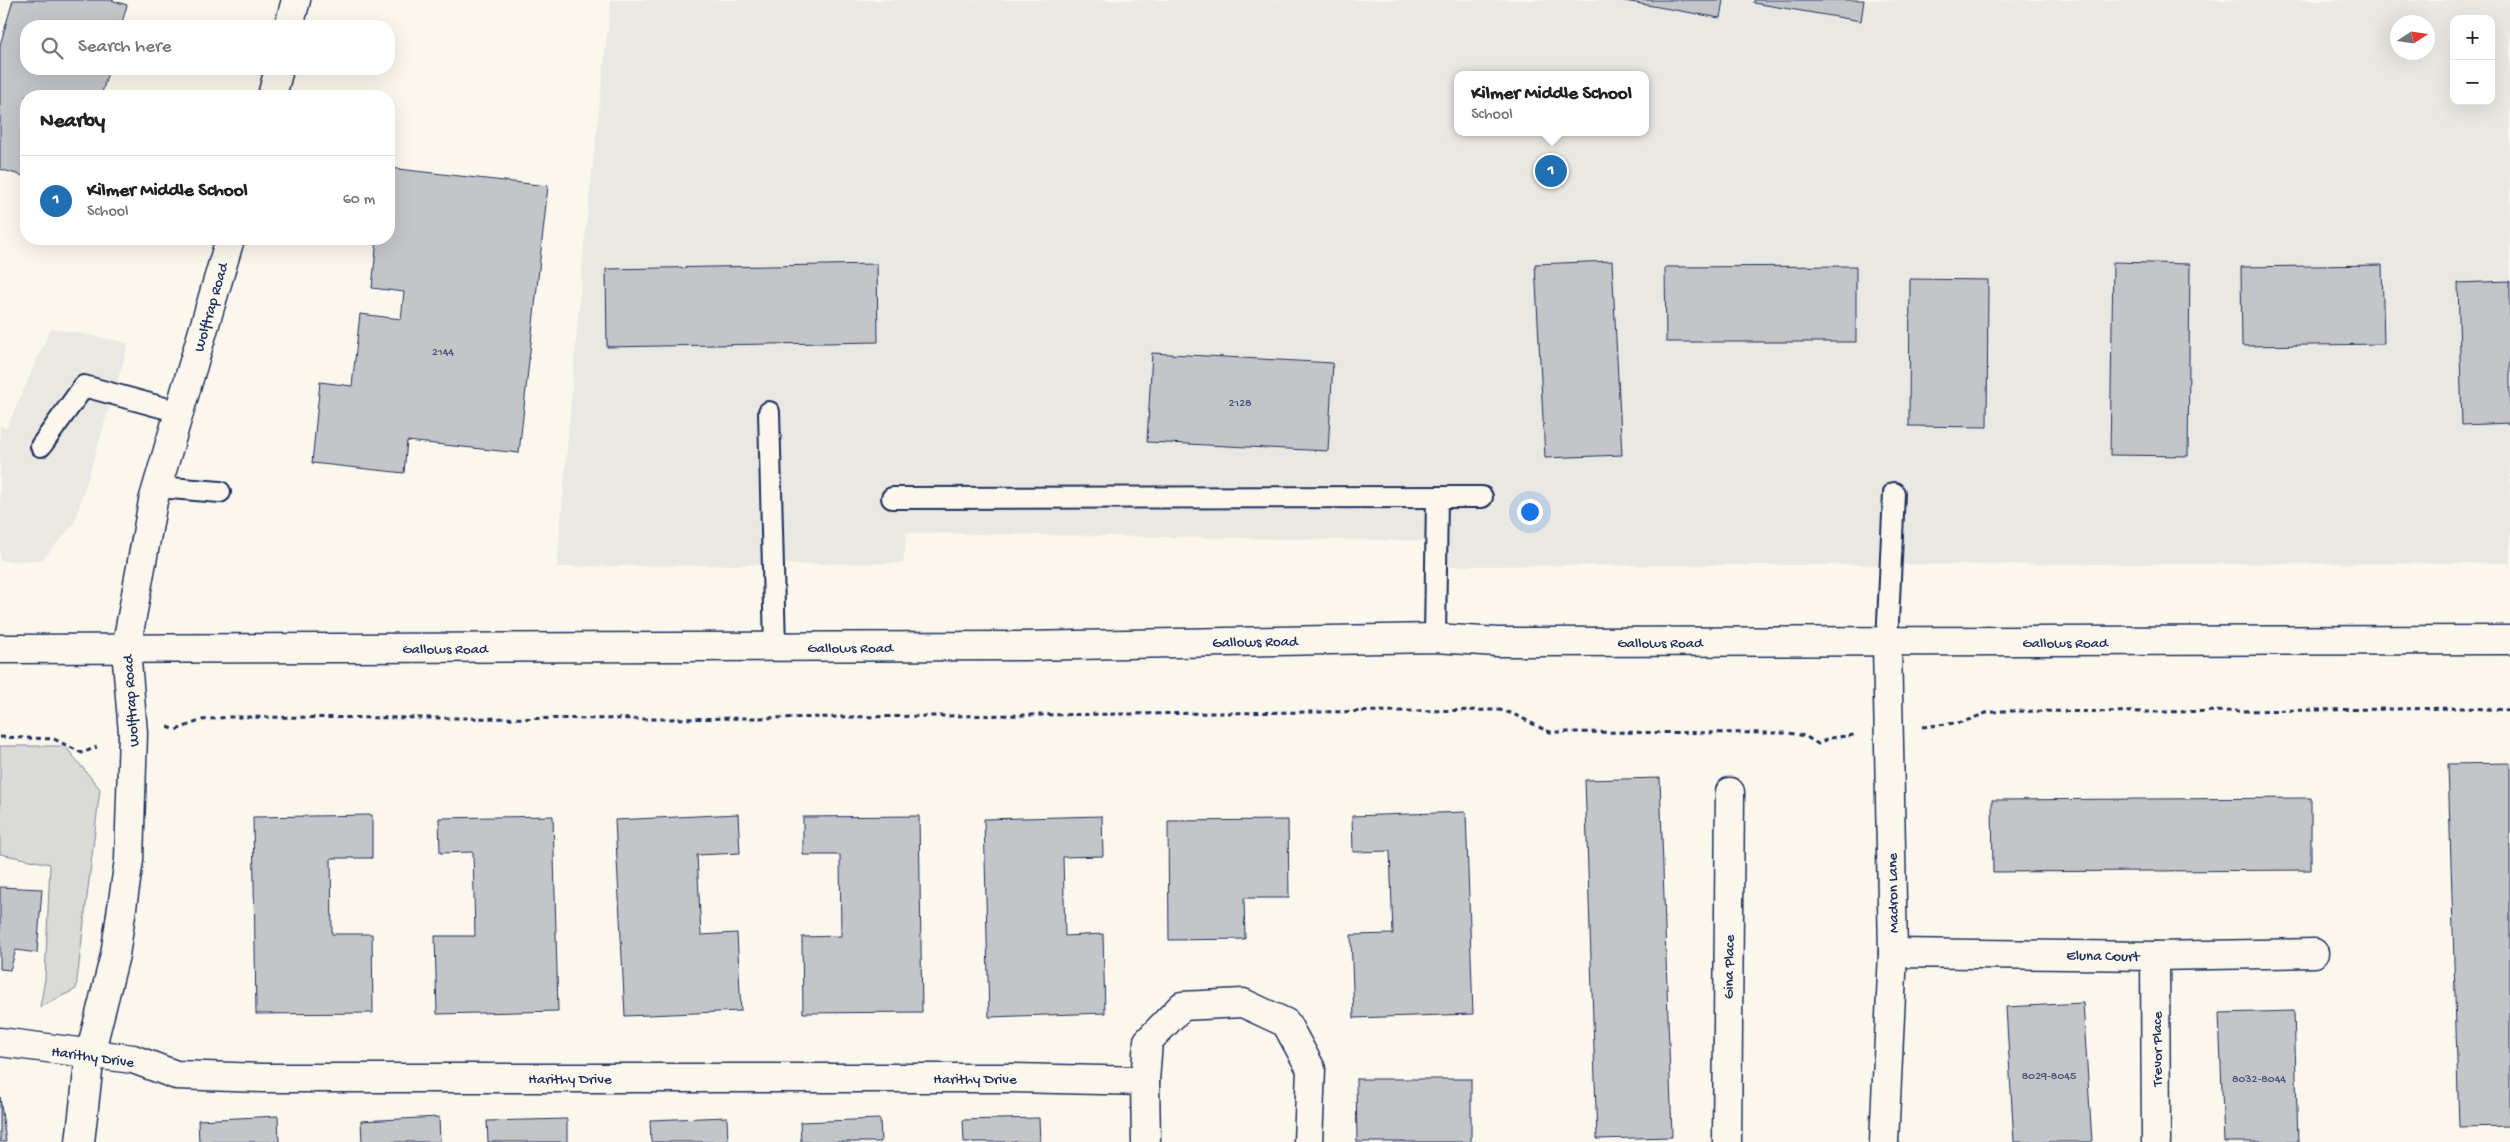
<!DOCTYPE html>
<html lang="en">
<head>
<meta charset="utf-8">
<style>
	:root { --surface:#fff; --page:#f2f2f2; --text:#222; --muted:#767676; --line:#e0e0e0; --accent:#1f6fb2 }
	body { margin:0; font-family:"Gochi Hand",sans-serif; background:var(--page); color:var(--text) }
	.controls { position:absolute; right:15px; top:15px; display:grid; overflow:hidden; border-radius:10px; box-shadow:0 5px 20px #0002 }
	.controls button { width:45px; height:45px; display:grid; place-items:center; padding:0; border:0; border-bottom:1px solid var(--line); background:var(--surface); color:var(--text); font:25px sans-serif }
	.compass { position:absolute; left:2390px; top:15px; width:45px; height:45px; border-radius:50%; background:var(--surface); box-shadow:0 5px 20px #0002; rotate:78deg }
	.you { position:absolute; left:1529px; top:511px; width:18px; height:18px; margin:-12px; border:4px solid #fff; border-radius:50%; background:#1a73e8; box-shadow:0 0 0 8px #1a73e833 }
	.badge { display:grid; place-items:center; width:32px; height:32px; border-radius:50%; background:var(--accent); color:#fff; font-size:16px; font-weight:700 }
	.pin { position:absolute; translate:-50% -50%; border:2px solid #fff; box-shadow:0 1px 5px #0006 }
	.popup { position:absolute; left:1454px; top:71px; width:195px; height:65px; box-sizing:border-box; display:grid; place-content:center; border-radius:10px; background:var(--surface); filter:drop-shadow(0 1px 4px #0005); font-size:16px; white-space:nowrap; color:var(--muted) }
	.popup b { font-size:19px; color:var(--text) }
	.popup::after { content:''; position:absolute; left:50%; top:100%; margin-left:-10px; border:10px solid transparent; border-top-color:var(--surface) }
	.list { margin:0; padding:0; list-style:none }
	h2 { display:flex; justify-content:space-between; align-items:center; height:65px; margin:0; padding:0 20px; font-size:21px }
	h2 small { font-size:16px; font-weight:400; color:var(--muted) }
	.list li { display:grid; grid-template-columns:32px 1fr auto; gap:15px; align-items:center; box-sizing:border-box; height:90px; padding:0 20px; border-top:1px solid var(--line) }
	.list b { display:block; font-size:19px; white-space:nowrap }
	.list p { margin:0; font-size:16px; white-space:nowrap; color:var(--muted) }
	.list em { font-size:16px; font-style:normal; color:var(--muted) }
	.icon { flex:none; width:28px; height:28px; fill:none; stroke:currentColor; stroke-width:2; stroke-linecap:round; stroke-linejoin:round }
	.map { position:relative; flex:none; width:2510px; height:1142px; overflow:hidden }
	.search { position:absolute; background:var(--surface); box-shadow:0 5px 20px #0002; left:20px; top:20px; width:375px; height:55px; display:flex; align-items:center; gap:12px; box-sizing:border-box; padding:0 18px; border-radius:20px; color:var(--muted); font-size:19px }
	.panel { position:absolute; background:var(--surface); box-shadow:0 5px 20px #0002; left:20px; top:90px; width:375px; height:155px; border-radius:20px }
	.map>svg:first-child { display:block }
	.built { fill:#eae8e2; fill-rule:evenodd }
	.green { fill:#dadad7; stroke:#7a849a }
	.building { fill:#c3c5c9; stroke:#1b2f5e }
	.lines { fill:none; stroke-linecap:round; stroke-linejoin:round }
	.service-casing { stroke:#1b2f5e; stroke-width:24 }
	.minor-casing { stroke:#1b2f5e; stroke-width:31 }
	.primary-casing { stroke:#1b2f5e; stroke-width:31 }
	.path { stroke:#1b2f5e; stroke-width:3; stroke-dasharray:5 4; stroke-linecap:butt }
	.service { stroke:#fbf7ec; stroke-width:20 }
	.minor { stroke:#fbf7ec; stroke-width:28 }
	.primary { stroke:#fbf7ec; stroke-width:28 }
	.labels { text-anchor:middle; stroke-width:5; stroke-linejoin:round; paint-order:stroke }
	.number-label { font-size:12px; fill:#455479 }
	.street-label { font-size:15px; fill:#1b2f5e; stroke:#fbf7ec }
</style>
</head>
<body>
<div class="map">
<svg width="2510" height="1142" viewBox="0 0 2510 1142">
	<rect width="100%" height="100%" fill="#fbf7ec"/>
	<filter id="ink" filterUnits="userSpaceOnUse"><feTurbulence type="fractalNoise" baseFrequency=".02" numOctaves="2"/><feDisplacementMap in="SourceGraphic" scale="10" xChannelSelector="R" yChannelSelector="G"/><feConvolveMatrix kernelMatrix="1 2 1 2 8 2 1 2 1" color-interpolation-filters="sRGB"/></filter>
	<g filter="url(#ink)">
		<g class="built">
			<path d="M611 0H2510V563L1428 566 1431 541 907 533 903 563 557 567 584 246ZM2454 19H2491V101H2454ZM2398 22H2428V52H2398ZM1457 75H1645V132H1457Z"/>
			<path d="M51 328 129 343 74 524 42 560 0 561V425L6 429Z"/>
		</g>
		<path class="green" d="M0 746H65L100 789 76 989 40 1007 45 979 50 864 0 854Z"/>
		<g class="building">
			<path d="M13 0H111L127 5 121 26H26V69H109L101 96H26V177L0 169V45Z"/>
			<path d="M1619 0H1723L1720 18Z"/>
			<path d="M1754 0H1864L1861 21 1754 3Z"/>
			<path d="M389 168 548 186 519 453 407 441 404 473 312 463 320 382 352 386 360 314 401 319 404 292 372 288 377 239H389Z"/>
			<path d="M1612 261 1622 455 1545 458 1535 264Z"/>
			<path d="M2113 262 2190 264 2188 456 2110 455Z"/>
			<path d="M877 264 878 342 607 347 606 269Z"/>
			<path d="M2382 265 2384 344 2242 346 2241 267Z"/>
			<path d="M1856 266V342H1666L1665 267Z"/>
			<path d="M1910 279 1988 280 1987 427 1909 426Z"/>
			<path d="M2510 281V423L2462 425 2458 283Z"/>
			<path d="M1152 353 1333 363 1328 451 1147 442Z"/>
			<path d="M2510 763V1126L2459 1127 2448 764Z"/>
			<path d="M1660 778 1672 1137 1597 1139 1585 780Z"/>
			<path d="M2311 798V870L1993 872 1992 800Z"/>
			<path d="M1466 812 1473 1014 1354 1018 1351 935 1393 934 1390 851 1353 852 1352 816Z"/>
			<path d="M738 814 740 853 697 855 701 935 737 933 741 1011 625 1016 615 820Z"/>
			<path d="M372 815V858H331L332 934H372L373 1013 256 1014 253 817Z"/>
			<path d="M553 816 558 1011 437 1014 435 936H475L473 852 440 853 439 818Z"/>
			<path d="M919 816 922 1012 803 1013 802 937 841 936 840 855H803V817Z"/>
			<path d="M1102 816 1103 856 1063 857 1065 936 1103 934 1105 1013 989 1017 984 819Z"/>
			<path d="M1288 820 1289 898H1244L1245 939 1169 940 1168 821Z"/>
			<path d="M0 887 42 889 37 953 16 950 10 970 0 969Z"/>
			<path d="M2083 1003 2092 1142H2014L2006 1007Z"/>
			<path d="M2294 1011 2298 1142H2224L2219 1013Z"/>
			<path d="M1356 1079H1471V1142H1357Z"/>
			<path d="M0 1097 6 1142H0Z"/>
			<path d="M278 1116 279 1142H199L198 1120Z"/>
			<path d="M439 1117 440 1142H362L361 1121Z"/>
			<path d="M727 1117 728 1142H651L650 1120Z"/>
			<path d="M1039 1118 1040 1142H964L963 1120Z"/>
			<path d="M567 1119V1142H488L487 1121Z"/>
			<path d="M880 1119 881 1142H801L800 1122Z"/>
		</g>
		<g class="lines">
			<defs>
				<g id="service">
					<path d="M769 412 775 647"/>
					<path d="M41 446 84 386 179 412"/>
					<path d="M158 487 220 492"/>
					<path d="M892 498 1482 497"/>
					<path d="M1435 638 1437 497"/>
					<path d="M1887 643 1894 493"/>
				</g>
				<g id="minor">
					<path d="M289 26 296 0"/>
					<path d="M272 96 279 69"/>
					<path d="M1893 953 2155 956 2314 953"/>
					<path d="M2155 956 2156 1142"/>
					<path d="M0 1042 133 1059 176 1075 262 1078H1013L1145 1081"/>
					<path d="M80 1142 90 1054 115 955 129 860 133 733 126 649 153 501 230 239"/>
					<path d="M1146 1142 1145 1081 1148 1041 1182 1006 1243 1003 1286 1023 1311 1069 1308 1142"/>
					<path d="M1727 1142 1730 792"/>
					<path d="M1884 1142 1893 953 1887 643"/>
				</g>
				<path id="primary" d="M0 649 1025 646 1435 638 1498 642 2510 640"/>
			</defs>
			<use href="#service" class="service-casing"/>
			<use href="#minor" class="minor-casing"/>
			<use href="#primary" class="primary-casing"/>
			<g class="path">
				<path d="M168 727 176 730 202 720 228 717 659 719 1499 710C1519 714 1532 725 1550 732L1789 733 1805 736 1818 744 1830 738 1854 735"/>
				<path d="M1922 727 1963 722 1986 713 2002 711 2159 712 2466 708 2510 710"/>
				<path d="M0 737 54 739 82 753 97 747"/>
			</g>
			<use href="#service" class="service"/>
			<use href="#minor" class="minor"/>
			<use href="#primary" class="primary"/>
		</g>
	</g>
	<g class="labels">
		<g class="number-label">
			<text x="443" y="355">2144</text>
			<text x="1240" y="406">2128</text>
			<text x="2049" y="1079">8029-8045</text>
			<text x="2259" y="1082">8032-8044</text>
		</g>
		<g class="street-label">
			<text transform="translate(210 307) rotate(-74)" y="5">Wolftrap Road</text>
			<text transform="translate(1255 641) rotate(-1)" y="5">Gallows Road</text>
			<text x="1660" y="647">Gallows Road</text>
			<text x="2065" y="647">Gallows Road</text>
			<text x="850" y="652">Gallows Road</text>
			<text x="445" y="653">Gallows Road</text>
			<text transform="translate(130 701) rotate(-94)" y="5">Wolftrap Road</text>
			<text transform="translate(1892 893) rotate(-91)" y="5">Madron Lane</text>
			<text transform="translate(2103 955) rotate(1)" y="5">Eluna Court</text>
			<text transform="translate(1728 967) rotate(-89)" y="5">Gina Place</text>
			<text transform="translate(2156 1049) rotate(-90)" y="5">Trevor Place</text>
			<text transform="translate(93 1056) rotate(8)" y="5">Harithy Drive</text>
			<text x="570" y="1083">Harithy Drive</text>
			<text x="975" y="1083">Harithy Drive</text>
		</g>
	</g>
</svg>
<div class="controls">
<button>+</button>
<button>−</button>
</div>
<svg class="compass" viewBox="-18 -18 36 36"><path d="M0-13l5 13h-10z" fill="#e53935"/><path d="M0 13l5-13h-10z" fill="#767676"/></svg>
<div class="you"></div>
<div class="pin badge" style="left:1551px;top:171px">1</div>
<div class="popup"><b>Kilmer Middle School</b>School</div>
<div class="search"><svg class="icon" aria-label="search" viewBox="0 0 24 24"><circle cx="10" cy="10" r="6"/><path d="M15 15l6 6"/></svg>Search here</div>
<section class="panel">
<h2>Nearby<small></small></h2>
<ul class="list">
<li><span class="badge">1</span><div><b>Kilmer Middle School</b><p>School</p></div><em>60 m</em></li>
</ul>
</section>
</div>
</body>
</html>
